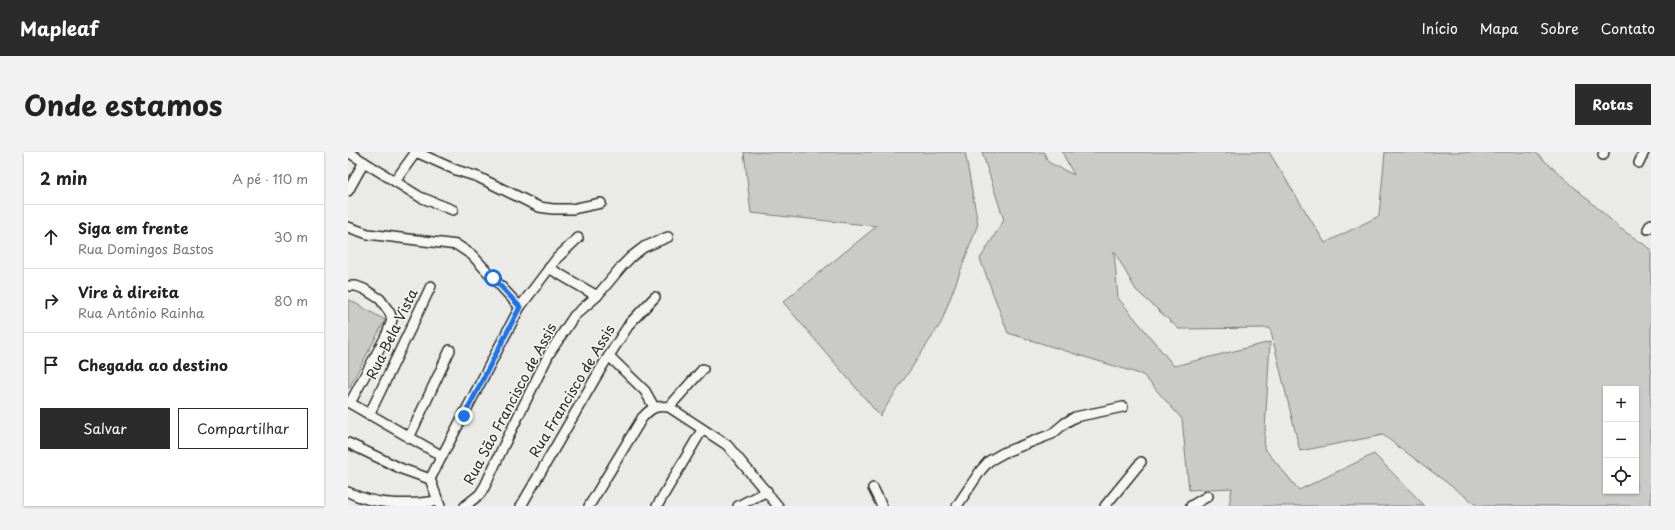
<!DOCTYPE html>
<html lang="pt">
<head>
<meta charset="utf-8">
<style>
	:root { --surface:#fff; --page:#f2f2f2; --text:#222; --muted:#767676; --line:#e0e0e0; --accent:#2b2b2b }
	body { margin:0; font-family:"Playpen Sans",sans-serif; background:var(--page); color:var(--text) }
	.controls { position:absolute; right:12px; bottom:12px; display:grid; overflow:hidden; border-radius:0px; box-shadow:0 1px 3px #0004 }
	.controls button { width:36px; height:36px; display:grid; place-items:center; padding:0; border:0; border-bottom:1px solid var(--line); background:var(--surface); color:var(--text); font:20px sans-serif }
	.stop { position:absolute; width:12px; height:12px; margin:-9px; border:3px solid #1a73e8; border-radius:50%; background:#fff }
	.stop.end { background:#1a73e8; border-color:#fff; box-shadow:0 1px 4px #0008 }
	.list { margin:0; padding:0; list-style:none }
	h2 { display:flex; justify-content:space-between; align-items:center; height:52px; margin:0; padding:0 16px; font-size:17px }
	h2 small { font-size:13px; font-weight:400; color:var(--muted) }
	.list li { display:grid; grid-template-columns:26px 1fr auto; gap:12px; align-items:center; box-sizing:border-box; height:64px; padding:0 16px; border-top:1px solid var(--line) }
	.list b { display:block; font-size:15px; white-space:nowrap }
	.list p { margin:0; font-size:13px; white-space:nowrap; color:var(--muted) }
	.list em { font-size:13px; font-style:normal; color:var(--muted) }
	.actions { display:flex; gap:8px; padding:12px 16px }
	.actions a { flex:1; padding:9px 0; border:1px solid var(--accent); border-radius:0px; text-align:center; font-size:14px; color:var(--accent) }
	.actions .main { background:var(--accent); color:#fff }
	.icon { flex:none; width:22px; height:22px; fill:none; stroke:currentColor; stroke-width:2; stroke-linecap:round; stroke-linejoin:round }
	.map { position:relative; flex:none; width:1303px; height:354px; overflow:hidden; border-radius:0px }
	header { display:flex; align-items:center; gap:24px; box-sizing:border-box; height:56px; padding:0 20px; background:var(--accent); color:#fff }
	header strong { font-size:19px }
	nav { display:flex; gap:22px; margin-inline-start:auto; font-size:14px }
	.intro { display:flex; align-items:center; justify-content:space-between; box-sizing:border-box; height:96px; padding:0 24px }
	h1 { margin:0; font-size:28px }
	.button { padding:10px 18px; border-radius:0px; background:var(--accent); color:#fff; font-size:14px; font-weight:700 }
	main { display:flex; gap:24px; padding:0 24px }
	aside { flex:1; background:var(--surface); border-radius:0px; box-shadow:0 1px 3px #0004 }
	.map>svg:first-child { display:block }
	.green { fill:#cacac7; stroke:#7a7a79; fill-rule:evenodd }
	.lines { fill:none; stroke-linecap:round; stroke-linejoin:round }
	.street-casing { stroke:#2b2b2b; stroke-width:12 }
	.street { stroke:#f6f6f2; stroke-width:9 }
	.route { stroke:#1a73e8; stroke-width:5 }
	.labels { text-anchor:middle; stroke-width:3; stroke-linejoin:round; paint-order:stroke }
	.street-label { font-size:14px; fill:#2b2b2b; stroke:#f6f6f2 }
</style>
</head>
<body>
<header>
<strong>Mapleaf</strong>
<nav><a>Início</a><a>Mapa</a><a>Sobre</a><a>Contato</a></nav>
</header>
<div class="intro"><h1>Onde estamos</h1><a class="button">Rotas</a></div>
<main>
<aside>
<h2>2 min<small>A pé · 110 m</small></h2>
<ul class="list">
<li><svg class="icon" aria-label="ahead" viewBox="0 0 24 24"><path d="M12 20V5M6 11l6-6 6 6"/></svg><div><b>Siga em frente</b><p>Rua Domingos Bastos</p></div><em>30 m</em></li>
<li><svg class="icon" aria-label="right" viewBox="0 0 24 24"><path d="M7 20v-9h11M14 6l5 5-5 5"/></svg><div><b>Vire à direita</b><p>Rua Antônio Rainha</p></div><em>80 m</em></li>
<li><svg class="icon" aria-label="arrive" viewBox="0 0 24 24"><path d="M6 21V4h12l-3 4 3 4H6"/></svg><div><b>Chegada ao destino</b></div></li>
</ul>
<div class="actions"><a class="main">Salvar</a><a>Compartilhar</a></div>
</aside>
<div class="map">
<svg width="1303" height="354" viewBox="0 0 1303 354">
	<rect width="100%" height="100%" fill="#eaeae6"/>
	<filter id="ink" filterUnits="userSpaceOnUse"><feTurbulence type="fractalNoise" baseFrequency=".025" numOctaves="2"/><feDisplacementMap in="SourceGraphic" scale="8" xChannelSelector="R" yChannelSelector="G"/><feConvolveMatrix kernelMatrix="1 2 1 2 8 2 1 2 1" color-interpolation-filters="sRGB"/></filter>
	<g filter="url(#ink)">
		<g class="green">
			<path d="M396 0H617L630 72 593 171 532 264 435 150 529 74 403 61Z"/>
			<path d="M634 0H696L700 10 726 23 714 0H921L977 91 1031 64 1037 0H1187L1273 77 1303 97V354H1130L1035 283 952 299 922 176 831 177 788 138 766 99 770 146 826 214 922 190 916 296 951 338 1026 302 1077 354H881L884 336 841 338 834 267 795 223 660 181 632 107 656 68ZM1258 237H1288V339H1258Z"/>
			<path d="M0 147 37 168 1 236H0Z"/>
		</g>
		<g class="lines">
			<defs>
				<g id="street">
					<path d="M0 0 72 45 105 58"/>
					<path d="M68 0 108 18 130 25 191 55 205 57H224L253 51"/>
					<path d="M1255 3 1256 0"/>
					<path d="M1291 11 1296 0"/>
					<path d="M47 29 68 0"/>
					<path d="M0 39 16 10"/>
					<path d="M0 75 20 82 109 93 124 103 172 155"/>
					<path d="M1300 77 1303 72"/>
					<path d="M201 116 249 144"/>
					<path d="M0 134H8L16 137 32 147 42 161 44 168 38 184 2 251"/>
					<path d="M261 204 297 239 306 255"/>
					<path d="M0 250 94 304"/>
					<path d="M321 255 355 217"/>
					<path d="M21 263 83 134"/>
					<path d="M61 286 102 198"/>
					<path d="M0 291 54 317 82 327"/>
					<path d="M82 327 172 155 209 106 230 86"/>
					<path d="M82 327 92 354"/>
					<path d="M525 336 534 354"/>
					<path d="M0 340C28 354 60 353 90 349"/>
					<path d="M117 354 132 342 137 334 156 293 201 202 226 164 249 144 274 114 283 105 296 95 320 85"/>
					<path d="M173 354 255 213 282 171 307 145"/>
					<path d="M241 354 294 266C303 256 308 253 321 255L379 293 430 354"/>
					<path d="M309 354 354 278"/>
					<path d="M390 354 419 339"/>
					<path d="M609 354 633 318 641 309 657 300 704 282 717 271 727 265 775 255"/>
					<path d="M757 354 793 310"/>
					<path d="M843 354 860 344"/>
				</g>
			</defs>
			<use href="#street" class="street-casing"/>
			<use href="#street" class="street"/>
		</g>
	</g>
	<g class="lines" filter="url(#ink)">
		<path class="route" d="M116 264 172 155 145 126"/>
	</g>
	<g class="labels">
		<g class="street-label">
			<text transform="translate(44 182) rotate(-64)" y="5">Rua Bela Vista</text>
			<text transform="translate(224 239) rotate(-59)" y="5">Rua Francisco de Assis</text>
			<text transform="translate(162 252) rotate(-62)" y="5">Rua São Francisco de Assis</text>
		</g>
	</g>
</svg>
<div class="controls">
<button>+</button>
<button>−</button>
<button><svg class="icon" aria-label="locate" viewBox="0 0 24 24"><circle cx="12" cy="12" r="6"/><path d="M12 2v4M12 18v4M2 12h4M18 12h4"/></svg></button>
</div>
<div class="stop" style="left:145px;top:126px"></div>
<div class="stop end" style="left:116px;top:264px"></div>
</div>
</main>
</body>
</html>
